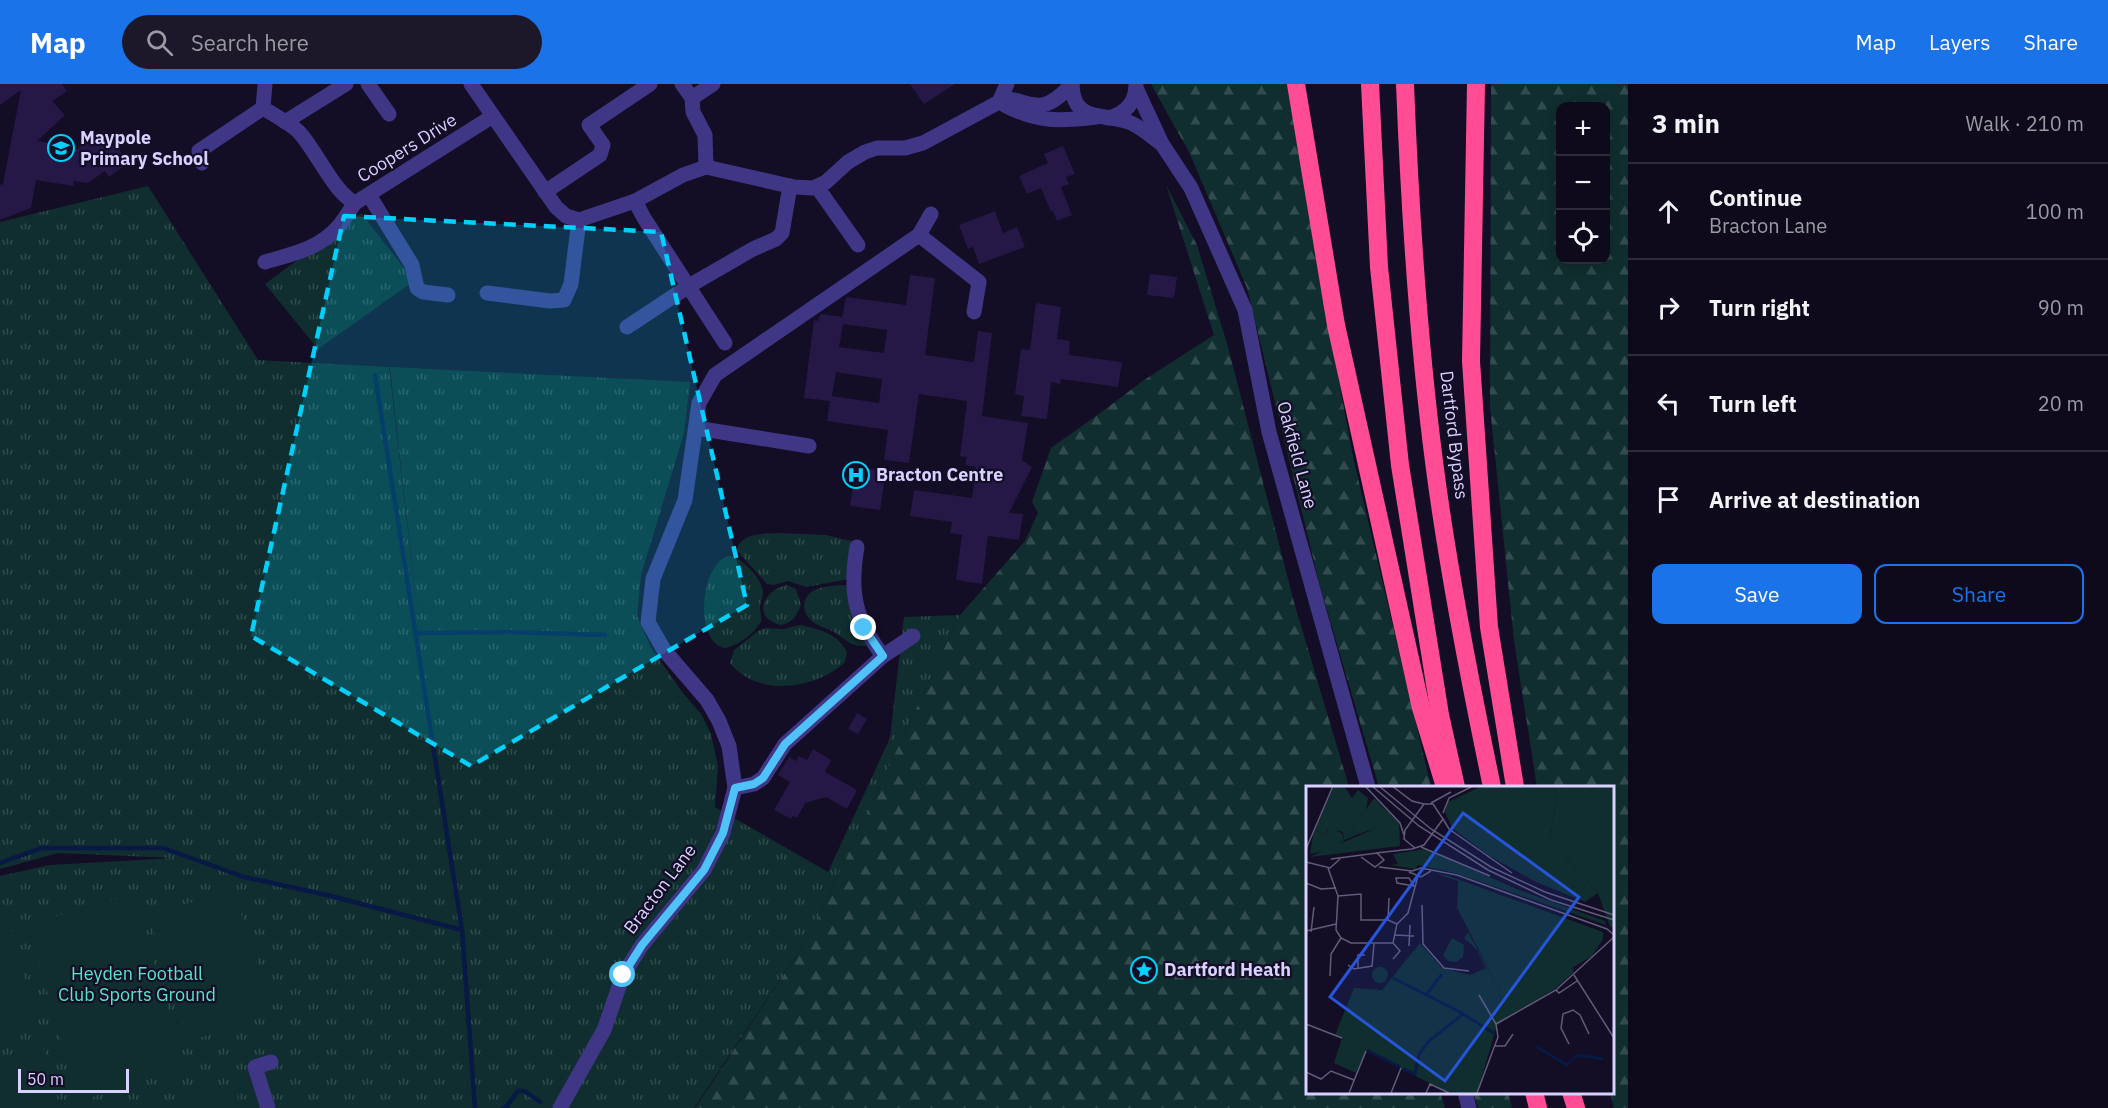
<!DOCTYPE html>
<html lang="en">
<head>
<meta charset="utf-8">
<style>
	:root { --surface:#0e0a1c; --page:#1c1829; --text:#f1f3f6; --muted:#9b9aa3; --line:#2e2b3b; --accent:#1a73e8 }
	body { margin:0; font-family:"IBM Plex Sans",sans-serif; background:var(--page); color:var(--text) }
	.controls { position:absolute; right:18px; top:18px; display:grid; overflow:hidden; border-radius:12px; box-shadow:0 3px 15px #0003 }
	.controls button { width:54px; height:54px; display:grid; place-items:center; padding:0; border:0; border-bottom:2px solid var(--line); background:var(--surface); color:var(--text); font:30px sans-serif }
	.scale { position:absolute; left:18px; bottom:15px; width:111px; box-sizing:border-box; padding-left:6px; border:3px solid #d9d1ff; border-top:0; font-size:16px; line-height:21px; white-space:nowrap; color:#d9d1ff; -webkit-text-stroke:4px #130d25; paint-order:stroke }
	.stop { position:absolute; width:18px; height:18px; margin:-14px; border:4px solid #4fc3f7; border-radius:50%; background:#fff }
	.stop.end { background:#4fc3f7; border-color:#fff; box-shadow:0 2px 6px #0008 }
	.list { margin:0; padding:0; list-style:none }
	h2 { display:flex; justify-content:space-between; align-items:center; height:78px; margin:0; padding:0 24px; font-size:26px }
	h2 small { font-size:20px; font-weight:400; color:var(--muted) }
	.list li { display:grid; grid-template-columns:39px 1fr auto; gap:18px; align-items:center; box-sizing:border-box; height:96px; padding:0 24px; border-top:2px solid var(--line) }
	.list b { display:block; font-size:22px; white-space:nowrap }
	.list p { margin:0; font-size:20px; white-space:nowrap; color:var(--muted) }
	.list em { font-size:20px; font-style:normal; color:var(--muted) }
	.actions { display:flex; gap:12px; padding:18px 24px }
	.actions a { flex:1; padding:14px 0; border:2px solid var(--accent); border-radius:12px; text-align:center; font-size:21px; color:var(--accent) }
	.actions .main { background:var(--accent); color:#fff }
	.icon { flex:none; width:33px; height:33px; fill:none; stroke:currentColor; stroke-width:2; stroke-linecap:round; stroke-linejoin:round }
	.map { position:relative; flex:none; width:1628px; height:1024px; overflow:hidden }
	header { display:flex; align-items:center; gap:36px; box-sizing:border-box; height:84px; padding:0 30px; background:var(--accent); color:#fff }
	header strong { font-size:28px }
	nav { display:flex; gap:33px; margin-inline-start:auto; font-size:21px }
	.search { width:420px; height:54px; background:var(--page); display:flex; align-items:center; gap:15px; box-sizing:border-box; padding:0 21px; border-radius:33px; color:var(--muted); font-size:22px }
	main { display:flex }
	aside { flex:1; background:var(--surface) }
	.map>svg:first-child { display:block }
	.grass { fill:url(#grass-tufts) }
	.forest { fill:url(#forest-firs); fill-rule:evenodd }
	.garden { fill:#102e2f }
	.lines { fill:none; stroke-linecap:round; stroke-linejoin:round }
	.stream { stroke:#071944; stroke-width:4.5 }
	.building { fill:#251846; fill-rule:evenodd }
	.minor { stroke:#3f3686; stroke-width:15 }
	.highway { stroke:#ff4c95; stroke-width:18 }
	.route { stroke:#4fc3f7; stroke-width:8 }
	.marked { fill:#00d1fc; fill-opacity:0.2; stroke:#00d1fc; stroke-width:4.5; stroke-dasharray:12 8; stroke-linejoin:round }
	.labels { text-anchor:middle; stroke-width:4.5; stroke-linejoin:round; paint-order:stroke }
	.poi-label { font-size:18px; font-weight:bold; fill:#d9d1ff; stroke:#130d25; text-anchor:start }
	.street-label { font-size:18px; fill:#d9d1ff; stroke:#130d25 }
	.park-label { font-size:18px; fill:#57e5cb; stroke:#130d25 }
	.inset-river { fill:none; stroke:#071944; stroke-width:3 }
	.inset-road { fill:none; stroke:#625b7c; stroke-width:1.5 }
	.view { fill:#2655da; fill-opacity:0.15; stroke:#2655da; stroke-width:3 }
	.inset-edge { fill:none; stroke:#d9d1ff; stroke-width:3 }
</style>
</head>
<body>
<header>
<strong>Map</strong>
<div class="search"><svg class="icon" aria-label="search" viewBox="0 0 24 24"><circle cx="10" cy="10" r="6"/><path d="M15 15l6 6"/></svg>Search here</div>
<nav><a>Map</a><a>Layers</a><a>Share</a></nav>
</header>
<main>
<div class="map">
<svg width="1628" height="1024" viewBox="0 0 1628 1024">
	<defs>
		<pattern id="grass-tufts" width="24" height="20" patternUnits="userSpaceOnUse" patternTransform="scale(1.5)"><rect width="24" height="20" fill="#102e2f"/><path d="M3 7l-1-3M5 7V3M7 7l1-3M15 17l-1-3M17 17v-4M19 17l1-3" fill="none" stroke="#324b4e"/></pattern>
		<pattern id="forest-firs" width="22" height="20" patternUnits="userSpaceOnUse" patternTransform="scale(1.5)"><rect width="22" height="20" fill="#102e2f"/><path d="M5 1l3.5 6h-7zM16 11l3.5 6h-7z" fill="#324b4e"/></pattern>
	</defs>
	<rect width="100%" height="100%" fill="#130d25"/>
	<g class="grass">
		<path d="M148 102 258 276 389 283 423 579 390 283 690 298 684 349 641 491 637 532 651 564 683 609 701 630 711 650 718 682 715 723 828 788 890 654 904 533 960 531 810 851 694 1024H0V792L50 781 174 774 58 769 0 785V138Z"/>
		<path d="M361 129 414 197 318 265 265 200Z"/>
		<path d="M779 449 826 451 855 458 849 495 806 503 788 497 773 501 767 500 740 470 737 464C744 448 764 450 779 449Z"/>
		<path d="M730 472C743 475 763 495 763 509 763 514 760 518 760 523 760 528 762 532 761 537 756 549 736 563 724 564 693 556 701 476 730 472Z"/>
		<path d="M787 501 796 505 801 521C797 531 792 540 781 541 751 534 763 506 787 501Z"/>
		<path d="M842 501 850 502 867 562C848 562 848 556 834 548 827 544 818 543 812 537 807 533 804 528 804 521 806 503 827 502 842 501Z"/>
		<path d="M800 541C819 545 837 549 847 568L845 578C816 605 758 614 730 579L734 566 758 547 766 544 784 545Z"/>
	</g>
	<g class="forest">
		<path d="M1151 0H1290L1319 190 1353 373 1431 703H1379L1320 502 1247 204 1190 70Z"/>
		<path d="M1491 0H1628V1024H1614L1610 1008H1612V703H1537L1514 557 1490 323ZM1606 22V176H1560V22Z"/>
		<path d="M1166 101 1197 161 1228 263 1294 518 1349 703H1307V1008H1440L1445 1024H695L810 851 960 531 1025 457 1038 429 1032 418 1051 364 1107 324 1144 296 1214 251Z"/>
		<path d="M1473 1008H1508L1512 1024H1478Z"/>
	</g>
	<g class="garden">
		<path d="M233 805 273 930 189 957 149 832Z"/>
		<path d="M134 810 185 984 79 1017 28 840Z"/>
		<path d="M6 825 38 942 0 952V827Z"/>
		<path d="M43 962 59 1020 46 1024H0V975Z"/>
		<path d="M234 1001 241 1024H149Z"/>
	</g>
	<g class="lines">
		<g class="stream">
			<path d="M375 291 462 846"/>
			<path d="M416 549 508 548 605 551"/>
			<path d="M0 779 42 764H163L244 793 327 811 462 846 475 1024"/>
			<path d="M503 1024 507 1022 518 1007H525L540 1018"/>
		</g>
	</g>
	<g class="building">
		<path d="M0 0H62L67 7 52 17 65 31 37 57 79 65 80 59 85 60 105 46 128 79 109 93 105 87 88 99 74 97 73 102 36 96 31 124 0 136V101L3 100 21 6 0 21Z"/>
		<path d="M910 0H955L924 20Z"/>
		<path d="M1063 62 1075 90 1066 93 1069 100 1061 103 1072 131 1057 137 1053 127 1051 128 1041 104 1027 110 1019 92 1048 79 1044 70Z"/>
		<path d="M995 127 1003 149 1017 143 1025 163 979 180 973 163 968 165 959 141Z"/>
		<path d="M1150 190 1177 193 1174 214 1147 211Z"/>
		<path d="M910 191 935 194 925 271 974 278 978 247 992 249 982 332 1028 339 1022 376 1032 383 1009 429 1023 430 1019 456 988 452 982 500 956 496 962 451 950 449 952 438 910 432 914 406 972 414 976 383 965 381 967 373 960 372 967 317 919 310 909 379 884 376 888 346 827 337 830 317 804 314 814 236 818 237 819 232 822 230 842 233 846 213 906 221ZM843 240 887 246 884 269 839 263ZM836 288 882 295 879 319 832 312Z"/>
		<path d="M1036 219 1061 223 1057 255 1070 257 1069 271 1122 278 1118 303 1061 295 1060 300 1051 298 1047 335 1021 332 1024 312 1015 310 1021 265 1030 266Z"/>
		<path d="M867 384 886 387 880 426 850 422 855 389 866 390Z"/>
		<path d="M857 629 867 635 858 650 848 645Z"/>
		<path d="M813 665 831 676 825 688 857 706 847 725 826 713 805 719 797 734 793 732 791 735 774 726 790 698 778 691 789 673 796 677 799 672 807 676Z"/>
	</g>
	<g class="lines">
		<g class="minor">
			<path d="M265 0 263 24C274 31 288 38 298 47 317 67 333 108 355 119L493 32"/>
			<path d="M368 0 389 30"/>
			<path d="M471 0 556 123 566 132 579 136 635 117 683 91 706 83 794 103 813 104 826 98 848 78 865 68 877 64H905L923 59 999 18C1016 12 1020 20 1036 21 1049 23 1064 9 1072 0"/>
			<path d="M682 0 692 14 693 28 705 51 706 83"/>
			<path d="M1072 0C1073 41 1106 28 1131 39 1142 44 1152 53 1162 60"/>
			<path d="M1136 4 1162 60 1191 104 1245 226 1269 348 1368 703"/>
			<path d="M692 14 713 0"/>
			<path d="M999 18C1034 38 1057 38 1096 33"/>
			<path d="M999 18 1007 0"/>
			<path d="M1108 34C1125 30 1136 19 1136 0"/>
			<path d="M285 38 346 0"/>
			<path d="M202 79 199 67 263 24"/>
			<path d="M817 103 858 161"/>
			<path d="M545 108 600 71 603 61 589 41 650 0"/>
			<path d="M369 111 412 181 417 204 423 208 448 211"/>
			<path d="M635 117 644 134 725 259"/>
			<path d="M919 151 979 198 974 228"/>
			<path d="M265 178C292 170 319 165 338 143 344 136 349 127 355 119"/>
			<path d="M487 209 550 217 564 216 571 200 579 136"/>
			<path d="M627 243 689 202 753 165 776 155 782 149 790 102"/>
			<path d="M696 344 809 362"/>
			<path d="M857 463C849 509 855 535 883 572"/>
			<path d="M735 704 754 700 763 694 785 660 883 572 913 552"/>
			<path d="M1465 1008 1469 1024"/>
			<path d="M268 1024 255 983 271 978"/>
			<path d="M560 1024 604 946 623 891 642 861 704 786 723 749 735 704 729 662 719 637 707 616 664 566 648 538 653 495 685 416 699 319 715 291 919 151 931 130"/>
		</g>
		<g class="highway">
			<path d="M1296 0 1336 241 1421 624 1445 703"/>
			<path d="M1370 0 1379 183 1400 381 1440 631 1456 703"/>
			<path d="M1405 0C1410 129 1418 257 1435 385 1449 492 1470 598 1492 703"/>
			<path d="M1476 0 1471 277 1489 543 1515 703"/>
			<path d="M1534 1008 1538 1024"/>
			<path d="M1571 1008 1576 1024"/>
		</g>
	</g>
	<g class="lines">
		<path class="route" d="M623 891 642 861 704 786 723 749 735 704 754 700 763 694 785 660 883 572 864 544"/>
	</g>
	<path class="marked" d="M344 132 661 148 747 521 471 682 251 552Z"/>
	<defs>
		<symbol id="school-ring" viewBox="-11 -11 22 22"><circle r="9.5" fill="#130d25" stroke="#00d1fc" stroke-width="1.5"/><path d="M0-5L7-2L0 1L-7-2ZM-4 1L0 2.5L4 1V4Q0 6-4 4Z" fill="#00d1fc"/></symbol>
		<symbol id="hospital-ring" viewBox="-11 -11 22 22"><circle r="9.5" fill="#130d25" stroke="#00d1fc" stroke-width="1.5"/><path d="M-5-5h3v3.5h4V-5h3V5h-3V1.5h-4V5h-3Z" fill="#00d1fc"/></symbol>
		<symbol id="sight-ring" viewBox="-11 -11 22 22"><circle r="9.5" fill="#130d25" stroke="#00d1fc" stroke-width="1.5"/><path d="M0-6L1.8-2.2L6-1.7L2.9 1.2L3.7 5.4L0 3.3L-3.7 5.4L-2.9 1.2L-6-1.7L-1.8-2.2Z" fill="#00d1fc"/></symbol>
	</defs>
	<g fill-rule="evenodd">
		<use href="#school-ring" x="46" y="49" width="30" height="30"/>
		<use href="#hospital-ring" x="841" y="376" width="30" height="30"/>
		<use href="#sight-ring" x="1129" y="871" width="30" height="30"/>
	</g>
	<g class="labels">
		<g class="poi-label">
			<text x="80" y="60">Maypole<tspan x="80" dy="21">Primary School</tspan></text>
			<text x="876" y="397">Bracton Centre</text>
			<text x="1164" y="892">Dartford Heath</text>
		</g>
		<g class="street-label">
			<text transform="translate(407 64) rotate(-32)" y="6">Coopers Drive</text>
			<text transform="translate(1454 351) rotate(83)" y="6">Dartford Bypass</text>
			<text transform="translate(1297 371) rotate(75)" y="6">Oakfield Lane</text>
			<text transform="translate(660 805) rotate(-53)" y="6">Bracton Lane</text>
		</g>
		<g class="park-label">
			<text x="137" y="896">Heyden Football<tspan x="137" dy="21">Club Sports Ground</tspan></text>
		</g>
	</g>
	<g transform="translate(1306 702)">
		<rect width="308" height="308" fill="#130d25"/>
		<path d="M28 0H38L46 12 52 4 62 12 60 24 45 45 53 48 38 54 37 46 21 43 20 49 9 44ZM248 0H307V141H304L292 107 244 54 251 10ZM162 146 186 189 202 232 191 239 171 307H143L60 265 50 287 28 277 36 252 29 249 48 202 76 204 114 157 136 182 164 189 180 182 171 164 158 152ZM146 152 158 159 157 171 150 176 142 175 137 169ZM66 189a8 8 0 1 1 16 0a8 8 0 1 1-16 0Z" fill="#102e2f"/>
		<path d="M176 0H248L251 10 244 54 292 107 279 116 230 96 182 69 146 42 139 26 142 16ZM68 12 93 37 94 60 4 71 16 65 4 68 8 44 20 49 22 42 36 47 38 55 33 58 71 42 53 48 45 45ZM119 63 213 104 299 135 300 139 149 87 112 79 109 83 84 79 92 78 87 68ZM131 88 140 89 297 146V153L286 170 266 182 268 186 250 202 202 232 186 189 151 122 152 95Z" fill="#102e2f"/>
		<path d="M133 259a8 8 0 1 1 16 0a8 8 0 1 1-16 0ZM126 262 150 270 145 285 121 276ZM156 266 174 273 163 301 145 294ZM115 286a8 8 0 1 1 16 0a8 8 0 1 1-16 0Z" fill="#102e2f"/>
		<path class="inset-river" d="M87 192 156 227M120 209 136 188M231 261 261 279 272 269 297 273M61 264 94 281M97 283 109 288 113 268 123 255 157 228 188 247"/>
		<path class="inset-road" d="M59 0 94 37 98 49M66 0 113 40 182 84 245 114 308 134M73 0 125 43 185 81 239 106 308 129M86 0 106 15 118 18M125 17 145 6M137 27 143 12 167 0M137 33 143 43 206 87M115 61 184 90M0 63 27 0M70 67 106 63 118 59 137 33 127 18H118L99 44 98 53 109 62M25 73 71 67 78 74 69 81 55 71M0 76 24 82 34 73M73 81 106 85 115 82 151 89 301 143 308 149M22 82 32 110 30 144 35 152 45 157H87L91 138 102 127 112 90M103 86 115 91 125 85M90 92H103L108 100 91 97ZM0 97 15 103 30 102M32 110 55 108V134H82L91 138M116 119 117 158 138 182 163 185M82 134 83 112M0 145 30 138M5 146 8 121M89 149 108 150M87 157 94 165 87 173M103 160 104 139M42 179 48 183 66 180 68 158M52 182V169H59M268 189 308 252M24 190 25 168 35 152M250 204 253 207 271 195M173 209 190 238M0 238 36 252M263 258 255 242 257 228 267 224 274 229 283 248M188 260H199L207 248M0 286 15 293 25 285 48 294M43 307 60 265M85 307 95 282M120 307 124 298 143 307M171 307 192 251 190 238 250 204 308 151"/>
		<path class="view" d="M157 27 273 111 139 295 24 211Z"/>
		<rect width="308" height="308" class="inset-edge"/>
	</g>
</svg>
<div class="controls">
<button>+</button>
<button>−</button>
<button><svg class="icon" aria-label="locate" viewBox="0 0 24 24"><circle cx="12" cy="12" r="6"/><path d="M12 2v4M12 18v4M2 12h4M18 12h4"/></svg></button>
</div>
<div class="scale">50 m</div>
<div class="stop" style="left:623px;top:891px"></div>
<div class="stop end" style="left:864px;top:544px"></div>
</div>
<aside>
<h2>3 min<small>Walk · 210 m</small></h2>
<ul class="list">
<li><svg class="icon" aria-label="ahead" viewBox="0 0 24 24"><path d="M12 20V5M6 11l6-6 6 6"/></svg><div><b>Continue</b><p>Bracton Lane</p></div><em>100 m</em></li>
<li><svg class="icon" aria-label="right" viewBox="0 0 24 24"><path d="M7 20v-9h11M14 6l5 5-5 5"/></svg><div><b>Turn right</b></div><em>90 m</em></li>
<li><svg class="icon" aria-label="left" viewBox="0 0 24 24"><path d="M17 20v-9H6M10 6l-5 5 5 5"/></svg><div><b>Turn left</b></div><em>20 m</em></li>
<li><svg class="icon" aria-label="arrive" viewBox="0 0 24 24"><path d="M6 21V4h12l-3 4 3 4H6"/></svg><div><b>Arrive at destination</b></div></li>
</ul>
<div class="actions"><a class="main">Save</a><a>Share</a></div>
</aside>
</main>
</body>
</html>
